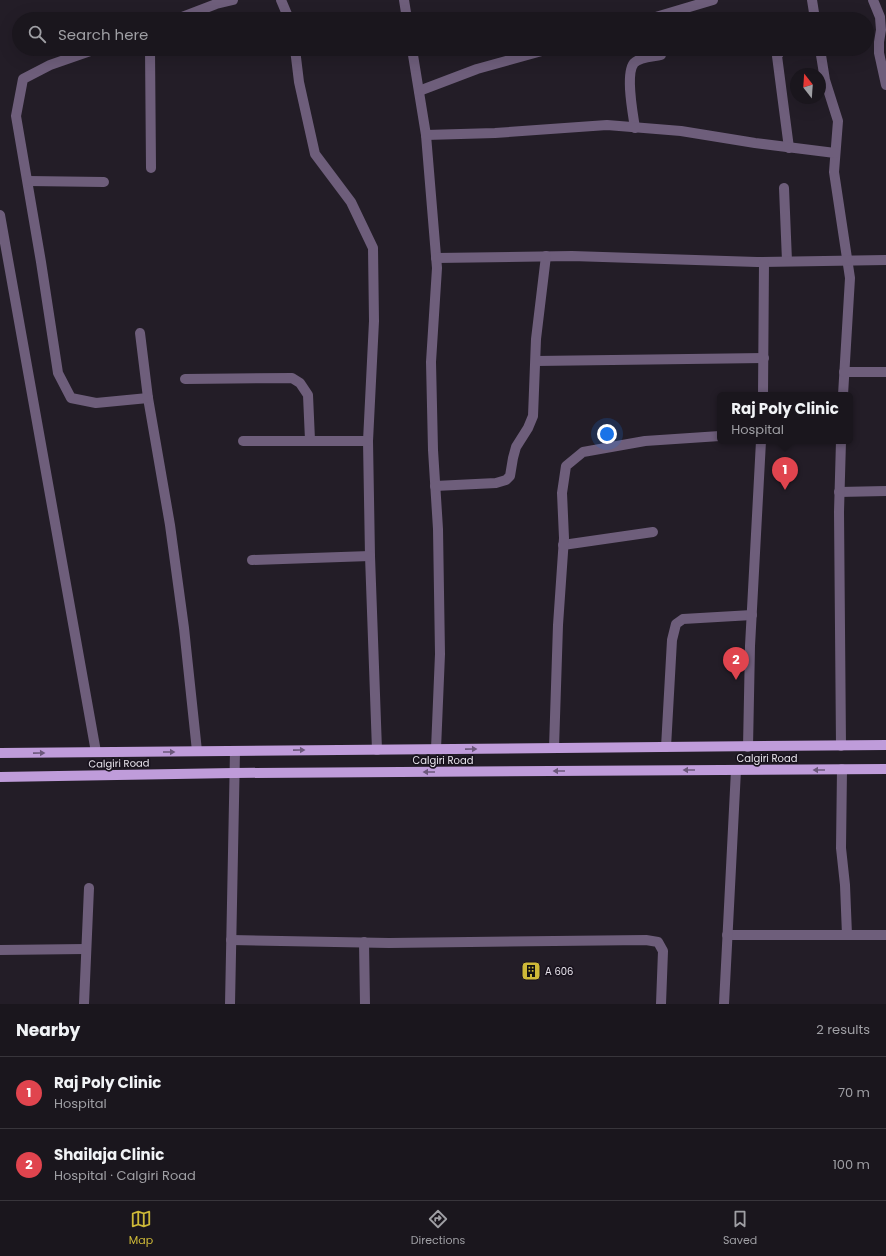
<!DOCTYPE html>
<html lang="en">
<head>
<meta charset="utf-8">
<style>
	:root { --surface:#1a161d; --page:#231f26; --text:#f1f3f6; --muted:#9f9fa4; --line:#38353b; --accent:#ceb938 }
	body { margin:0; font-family:Poppins,sans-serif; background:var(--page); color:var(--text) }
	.compass { position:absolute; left:790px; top:68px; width:36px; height:36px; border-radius:50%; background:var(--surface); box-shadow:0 4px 16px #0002; rotate:343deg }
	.you { position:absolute; left:607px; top:434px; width:14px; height:14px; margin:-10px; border:3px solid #fff; border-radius:50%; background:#1a73e8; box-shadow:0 0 0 6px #1a73e833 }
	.badge { display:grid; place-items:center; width:26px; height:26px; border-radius:50%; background:var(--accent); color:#fff; font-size:13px; font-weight:700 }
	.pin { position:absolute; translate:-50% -33px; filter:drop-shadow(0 1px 2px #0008) }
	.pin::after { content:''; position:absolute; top:21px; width:14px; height:12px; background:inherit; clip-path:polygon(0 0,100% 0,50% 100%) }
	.popup { position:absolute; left:717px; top:392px; width:136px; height:52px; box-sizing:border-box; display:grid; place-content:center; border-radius:6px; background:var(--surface); filter:drop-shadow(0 1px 3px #0005); font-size:13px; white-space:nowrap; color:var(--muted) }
	.popup b { font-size:15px; color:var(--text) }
	.popup::after { content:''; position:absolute; left:50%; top:100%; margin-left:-8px; border:8px solid transparent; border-top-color:var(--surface) }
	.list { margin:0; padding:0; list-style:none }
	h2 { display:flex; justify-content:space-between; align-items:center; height:52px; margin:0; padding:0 16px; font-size:17px }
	h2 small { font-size:13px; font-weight:400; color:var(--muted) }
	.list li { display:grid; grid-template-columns:26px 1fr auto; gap:12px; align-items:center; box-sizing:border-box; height:72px; padding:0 16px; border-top:1px solid var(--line) }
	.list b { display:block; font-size:15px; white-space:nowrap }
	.list p { margin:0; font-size:13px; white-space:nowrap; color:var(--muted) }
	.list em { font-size:13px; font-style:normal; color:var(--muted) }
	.icon { flex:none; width:22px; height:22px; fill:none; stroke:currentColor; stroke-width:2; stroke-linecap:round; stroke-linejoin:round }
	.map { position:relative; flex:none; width:886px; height:1004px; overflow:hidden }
	.search { position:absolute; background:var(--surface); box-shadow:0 4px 16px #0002; left:12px; right:12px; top:12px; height:44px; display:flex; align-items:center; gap:10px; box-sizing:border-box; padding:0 14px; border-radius:22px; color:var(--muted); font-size:15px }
	.sheet { height:196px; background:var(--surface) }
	nav { display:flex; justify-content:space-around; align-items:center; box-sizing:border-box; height:56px; border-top:1px solid var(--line); background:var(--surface); font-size:11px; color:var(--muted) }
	nav a { display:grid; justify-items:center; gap:2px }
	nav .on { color:var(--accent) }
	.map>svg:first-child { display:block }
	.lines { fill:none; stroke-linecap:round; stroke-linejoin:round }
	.minor { stroke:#6e5e7b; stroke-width:10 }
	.major { stroke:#bf9cda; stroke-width:10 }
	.oneway { fill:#6c587c }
	.labels { text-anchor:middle; stroke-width:3.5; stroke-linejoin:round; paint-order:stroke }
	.street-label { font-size:10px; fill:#e7e3eb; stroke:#19131e }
	.poi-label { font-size:10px; fill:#e7e3eb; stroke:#19131e; text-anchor:start }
</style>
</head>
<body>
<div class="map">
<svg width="886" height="1004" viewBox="0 0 886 1004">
	<rect width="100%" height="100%" fill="#231d27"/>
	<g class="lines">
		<g class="minor">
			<path d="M281 0 289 19"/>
			<path d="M404 0 407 19"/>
			<path d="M812 0 815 19"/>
			<path d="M873 0 880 17 881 30 879 42V53L886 85"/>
			<path d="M177 19 216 4 233 0"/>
			<path d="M649 19 713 0"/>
			<path d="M96 49 50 65 23 79 16 116 41 262 58 373 71 398 96 403 148 398 170 525 184 628 197 751"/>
			<path d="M150 49 151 168"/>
			<path d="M295 49 299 82 315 154 351 202 373 248 374 321 368 441 370 556 377 750"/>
			<path d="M412 49 426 135 437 268 431 362 433 450 438 529 440 654 436 749"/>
			<path d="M782 49 777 56 789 148"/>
			<path d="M820 49 825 80 838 121 834 172 850 278 843 395"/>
			<path d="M419 91 477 69 549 49"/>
			<path d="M635 128C633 114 625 74 634 63 640 57 653 57 661 55"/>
			<path d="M426 135 495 133 607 125 681 131 755 143 835 153"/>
			<path d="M28 181 104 182"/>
			<path d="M784 188 787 261"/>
			<path d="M0 215 96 752"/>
			<path d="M436 258 572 256 757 262 886 260"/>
			<path d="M140 333 148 398"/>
			<path d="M536 361 764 358"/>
			<path d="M844 372H886"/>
			<path d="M185 379 292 378 300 383 308 395 310 440"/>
			<path d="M763 395 764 262"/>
			<path d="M243 441H368"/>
			<path d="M435 486 496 483 506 480 510 476 513 458 516 447 528 428 533 416 536 339 546 256"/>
			<path d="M839 492 886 491"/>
			<path d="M563 545 653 532"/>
			<path d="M252 560 370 556"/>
			<path d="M841 746 839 512 841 441"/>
			<path d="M666 747 672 640 676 624 683 619 752 615"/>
			<path d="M748 747 750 646 761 441"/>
			<path d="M554 748 558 625 564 538 562 493 566 466 583 452 645 441 720 436"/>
			<path d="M842 769 841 848 845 885 847 935"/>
			<path d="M727 935H886"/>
			<path d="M231 940 389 943 646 940 658 942 663 951 661 1004"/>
			<path d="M364 942 365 1004"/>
			<path d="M0 950 85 949"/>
			<path d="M84 1004 89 888"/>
			<path d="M230 1004 235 751"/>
			<path d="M724 1004 736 770"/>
		</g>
		<g class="major">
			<path d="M0 753 886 745"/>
			<path d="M0 777 234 773 886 769"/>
		</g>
	</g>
	<defs><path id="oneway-solid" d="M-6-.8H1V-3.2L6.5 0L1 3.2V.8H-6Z"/></defs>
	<g class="oneway">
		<use href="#oneway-solid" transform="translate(471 749) rotate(-1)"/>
		<use href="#oneway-solid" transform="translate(299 750) rotate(-1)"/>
		<use href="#oneway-solid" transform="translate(169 752)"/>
		<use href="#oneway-solid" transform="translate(39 753) rotate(-1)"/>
		<use href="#oneway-solid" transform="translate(689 770) rotate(180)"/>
		<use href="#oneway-solid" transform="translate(819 770) rotate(180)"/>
		<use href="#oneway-solid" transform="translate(559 771) rotate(180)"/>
		<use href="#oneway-solid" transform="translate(429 772) rotate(180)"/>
	</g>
	<defs>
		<symbol id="building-square" viewBox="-11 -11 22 22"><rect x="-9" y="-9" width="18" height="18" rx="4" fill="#ceb938" stroke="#19131e"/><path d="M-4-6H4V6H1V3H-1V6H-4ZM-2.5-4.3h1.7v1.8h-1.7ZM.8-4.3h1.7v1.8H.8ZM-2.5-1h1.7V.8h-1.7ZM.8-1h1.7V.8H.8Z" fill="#111"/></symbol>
	</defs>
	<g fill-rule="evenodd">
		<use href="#building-square" x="520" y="960" width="22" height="22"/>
	</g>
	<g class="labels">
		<g class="street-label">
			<text x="767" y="762">Calgiri Road</text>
			<text x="443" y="764">Calgiri Road</text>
			<text transform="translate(119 763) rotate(-1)" y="4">Calgiri Road</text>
		</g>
		<g class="poi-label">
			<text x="545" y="975">A 606</text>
		</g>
	</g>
</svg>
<svg class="compass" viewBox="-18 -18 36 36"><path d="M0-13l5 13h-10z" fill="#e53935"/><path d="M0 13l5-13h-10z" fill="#9f9fa4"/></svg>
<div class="you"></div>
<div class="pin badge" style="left:785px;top:490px;background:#e0444e">1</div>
<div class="popup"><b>Raj Poly Clinic</b>Hospital</div>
<div class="pin badge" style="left:736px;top:680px;background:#e0444e">2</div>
<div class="search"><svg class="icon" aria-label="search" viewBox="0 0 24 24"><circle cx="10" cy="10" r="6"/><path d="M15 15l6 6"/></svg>Search here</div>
</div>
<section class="sheet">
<h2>Nearby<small>2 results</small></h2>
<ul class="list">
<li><span class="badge" style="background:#e0444e">1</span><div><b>Raj Poly Clinic</b><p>Hospital</p></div><em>70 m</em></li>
<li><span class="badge" style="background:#e0444e">2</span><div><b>Shailaja Clinic</b><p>Hospital · Calgiri Road</p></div><em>100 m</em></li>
</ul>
</section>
<nav>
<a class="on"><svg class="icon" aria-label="map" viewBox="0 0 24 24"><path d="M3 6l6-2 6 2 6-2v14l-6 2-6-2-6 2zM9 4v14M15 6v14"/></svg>Map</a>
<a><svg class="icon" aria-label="directions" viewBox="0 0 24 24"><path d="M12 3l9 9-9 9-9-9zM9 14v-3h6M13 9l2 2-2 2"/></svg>Directions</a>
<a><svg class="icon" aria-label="saved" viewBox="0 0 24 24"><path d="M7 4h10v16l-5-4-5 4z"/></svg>Saved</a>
</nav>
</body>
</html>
